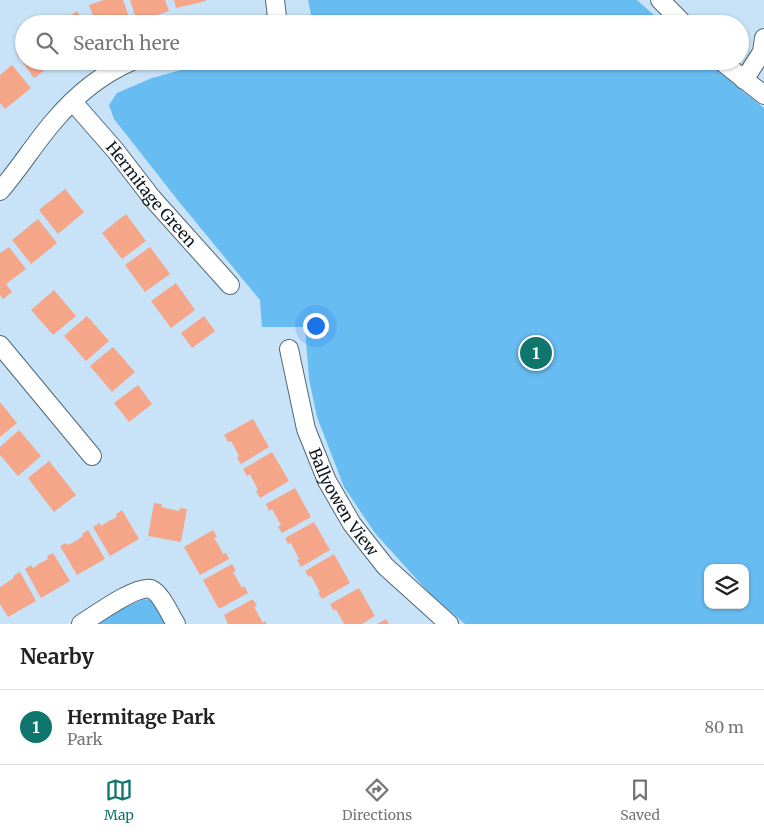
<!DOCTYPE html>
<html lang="en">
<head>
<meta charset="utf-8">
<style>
	:root { --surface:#fff; --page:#f6f6f6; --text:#222; --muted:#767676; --line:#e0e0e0; --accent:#0f766e }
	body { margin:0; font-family:Merriweather,serif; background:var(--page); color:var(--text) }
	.controls { position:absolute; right:15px; bottom:15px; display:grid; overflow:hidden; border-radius:10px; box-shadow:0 1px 4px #0004 }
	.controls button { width:45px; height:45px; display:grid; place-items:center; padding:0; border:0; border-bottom:1px solid var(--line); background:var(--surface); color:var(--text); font:25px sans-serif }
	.you { position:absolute; left:315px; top:325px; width:18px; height:18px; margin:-12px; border:4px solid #fff; border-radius:50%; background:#1a73e8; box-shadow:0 0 0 8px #1a73e833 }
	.badge { display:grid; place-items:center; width:32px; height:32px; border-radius:50%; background:var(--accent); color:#fff; font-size:16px; font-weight:700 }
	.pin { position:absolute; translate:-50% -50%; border:2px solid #fff; box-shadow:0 1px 5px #0006 }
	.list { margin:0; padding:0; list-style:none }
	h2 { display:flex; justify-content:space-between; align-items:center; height:65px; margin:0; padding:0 20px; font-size:21px }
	h2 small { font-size:16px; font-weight:400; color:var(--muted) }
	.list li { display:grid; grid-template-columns:32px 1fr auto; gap:15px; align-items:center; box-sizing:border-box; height:75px; padding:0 20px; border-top:1px solid var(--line) }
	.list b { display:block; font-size:19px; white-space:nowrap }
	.list p { margin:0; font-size:16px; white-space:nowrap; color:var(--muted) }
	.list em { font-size:16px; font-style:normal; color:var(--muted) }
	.icon { flex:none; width:28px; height:28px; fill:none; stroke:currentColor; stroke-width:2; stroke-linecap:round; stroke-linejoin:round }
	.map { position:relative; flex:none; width:764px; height:624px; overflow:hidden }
	.search { position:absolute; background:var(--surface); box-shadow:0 1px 4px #0004; left:15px; right:15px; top:15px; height:55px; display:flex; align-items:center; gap:12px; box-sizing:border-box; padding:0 18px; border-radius:28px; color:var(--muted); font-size:19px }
	.sheet { height:140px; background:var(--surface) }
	nav { display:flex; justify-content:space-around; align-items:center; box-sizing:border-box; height:70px; border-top:1px solid var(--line); background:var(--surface); font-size:14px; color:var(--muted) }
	nav a { display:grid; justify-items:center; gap:2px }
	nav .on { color:var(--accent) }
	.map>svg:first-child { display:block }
	.green { fill:#67bcf2; fill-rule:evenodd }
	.building { fill:#f5a588 }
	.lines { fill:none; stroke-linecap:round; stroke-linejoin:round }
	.street-casing { stroke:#51697a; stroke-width:20 }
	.street { stroke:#fff; stroke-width:18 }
	.labels { text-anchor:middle; stroke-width:5; stroke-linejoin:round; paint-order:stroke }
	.street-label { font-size:16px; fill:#0e181f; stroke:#c8e3f7 }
</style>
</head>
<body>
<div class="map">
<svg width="764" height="624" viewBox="0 0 764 624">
	<rect width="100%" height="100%" fill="#c8e3f7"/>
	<g class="green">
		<path d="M308 0H637L664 24H313Z"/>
		<path d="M214 61H708L741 90 764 108V624H465L429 593 375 533 344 487 317 417 309 379 305 327H262L260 300 180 203 114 119 109 105 117 93 152 78ZM708 568H745V605H708Z"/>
		<path d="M143 599 152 600 165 624H99L122 609Z"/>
	</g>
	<g class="building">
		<path d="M104 0H123L131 23 96 24 89 5Z"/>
		<path d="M130 0H165L169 11 137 22Z"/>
		<path d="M174 0H206V1L176 8Z"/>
		<path d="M77 11 86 24H59L63 20Z"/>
		<path d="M24 48V61H57L34 78 16 53Z"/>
		<path d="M12 65 31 88 5 109 0 103V75Z"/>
		<path d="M65 189 84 212 58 234 39 210Z"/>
		<path d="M126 214 146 241 122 259 102 233Z"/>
		<path d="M38 219 57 243 31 264 12 240Z"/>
		<path d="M9 247 26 269 6 284 12 292 3 299 0 295V253Z"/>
		<path d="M150 247 170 274 145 292 125 265Z"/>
		<path d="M176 283 195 310 171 328 151 301Z"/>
		<path d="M54 290 76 316 53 335 31 310Z"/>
		<path d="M87 316 109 341 86 361 64 336Z"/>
		<path d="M204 316 215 331 192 348 181 333Z"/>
		<path d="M113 347 135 372 112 392 90 366Z"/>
		<path d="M138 385 152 404 129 422 114 403Z"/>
		<path d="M0 402 17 423 0 437Z"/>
		<path d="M253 419 269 447 241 464 237 458 239 456 231 441 228 442 224 435Z"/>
		<path d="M19 430 41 456 18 476 0 455V447Z"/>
		<path d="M272 452 289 481 260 498 256 491 258 490 250 474 247 476 243 469Z"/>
		<path d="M49 461 76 495 54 512 28 478Z"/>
		<path d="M295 488 311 517 282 533 278 527 281 525 272 509 269 511 266 504Z"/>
		<path d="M154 503 162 504 161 507 179 511 180 508 187 509 181 542 148 536Z"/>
		<path d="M122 510 139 539 110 556 93 527 100 523 101 526 109 521 117 517 116 514Z"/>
		<path d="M314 522 330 550 301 567 297 560 299 559 291 543 288 544 285 538Z"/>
		<path d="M88 530 105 559 77 575 60 546 66 543 68 545 76 541 83 536 82 534Z"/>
		<path d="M213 530 217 537 214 538 219 546 223 554 226 553 229 559 200 575 184 547Z"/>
		<path d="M53 553 70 581 41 598 25 569 31 565 33 568 40 563 48 559 47 556Z"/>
		<path d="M334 554 350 583 322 599 318 593 320 592 311 576 309 577 305 571Z"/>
		<path d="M232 564 236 571 233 572 242 588 244 586 248 593 219 609 203 580Z"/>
		<path d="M20 572 36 601 8 617 0 604V587L14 578 13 576Z"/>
		<path d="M359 588 375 616 362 624H344L336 609 334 611 330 604Z"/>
		<path d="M253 599 257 606 254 607 263 623 265 621 267 624H228L224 615Z"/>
		<path d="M386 619 389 624H377Z"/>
	</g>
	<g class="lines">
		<defs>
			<g id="street">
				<path d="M660 0 684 24"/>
				<path d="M271 24 277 17 275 0"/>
				<path d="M721 61 764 95"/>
				<path d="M744 80 762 52 764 38"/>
				<path id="s1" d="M73 102 115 150 152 198 230 285"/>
				<path d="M0 191C19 169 35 143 54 121 75 96 102 74 132 61"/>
				<path d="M0 345 92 456"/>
				<path id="s2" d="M289 349 306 429 327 481 352 524 385 566 449 624"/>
				<path d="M81 624C94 616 136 585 151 589 161 593 170 615 176 624"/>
			</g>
		</defs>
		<use href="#street" class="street-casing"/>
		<use href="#street" class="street"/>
	</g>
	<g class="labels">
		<g class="street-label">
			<text dy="6" stroke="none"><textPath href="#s1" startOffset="121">Hermitage Green</textPath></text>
			<text dy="6" stroke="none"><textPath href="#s2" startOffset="164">Ballyowen View</textPath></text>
		</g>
	</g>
</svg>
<div class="controls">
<button><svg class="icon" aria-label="layers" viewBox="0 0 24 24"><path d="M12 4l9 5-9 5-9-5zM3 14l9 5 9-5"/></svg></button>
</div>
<div class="you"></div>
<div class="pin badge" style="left:536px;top:353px">1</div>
<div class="search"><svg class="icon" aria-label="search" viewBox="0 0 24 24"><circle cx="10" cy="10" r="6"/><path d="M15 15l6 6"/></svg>Search here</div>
</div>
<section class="sheet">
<h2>Nearby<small></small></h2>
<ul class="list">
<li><span class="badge">1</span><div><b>Hermitage Park</b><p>Park</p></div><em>80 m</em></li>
</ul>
</section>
<nav>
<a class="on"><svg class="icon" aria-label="map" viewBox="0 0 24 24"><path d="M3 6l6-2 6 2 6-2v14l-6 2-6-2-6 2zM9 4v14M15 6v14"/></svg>Map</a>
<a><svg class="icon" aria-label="directions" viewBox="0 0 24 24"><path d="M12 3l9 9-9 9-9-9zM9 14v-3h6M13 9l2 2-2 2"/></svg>Directions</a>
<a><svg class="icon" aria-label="saved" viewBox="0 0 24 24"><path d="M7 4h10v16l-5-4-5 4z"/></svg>Saved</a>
</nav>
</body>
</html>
